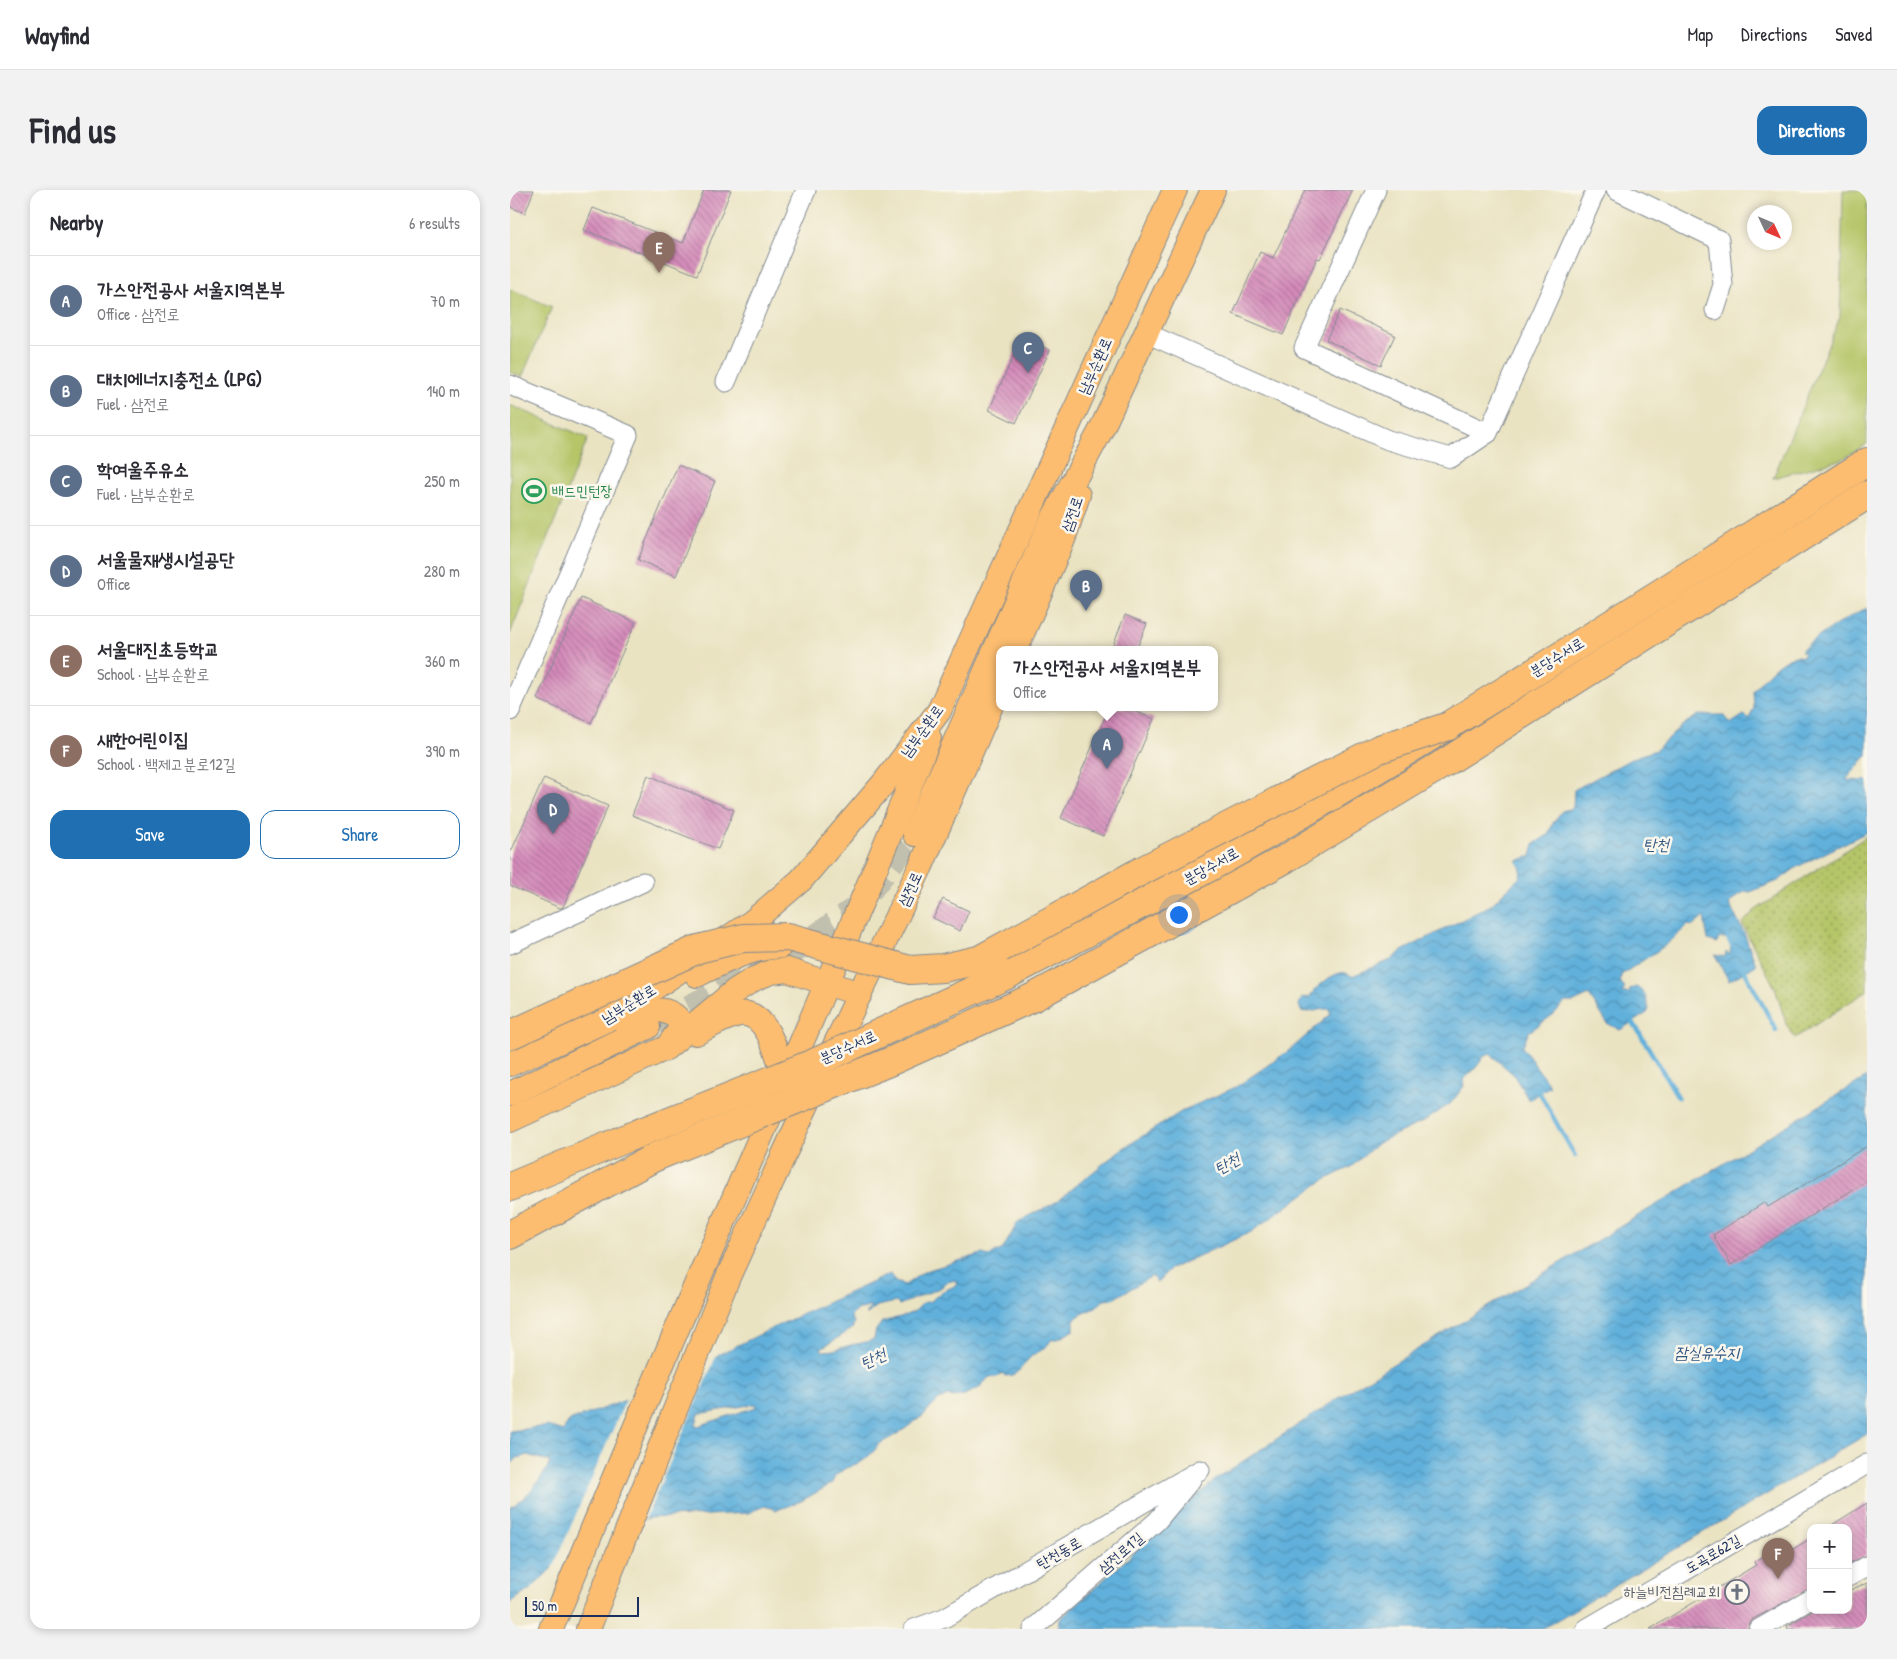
<!DOCTYPE html>
<html lang="en">
<head>
<meta charset="utf-8">
<style>
	:root { --surface:#fff; --page:#f2f2f3; --text:#2b2b33; --muted:#7c7c81; --line:#e1e1e2; --accent:#1f6fb2 }
	body { margin:0; font-family:"Patrick Hand","Poor Story",sans-serif; background:var(--page); color:var(--text) }
	.controls { position:absolute; right:15px; bottom:15px; display:grid; overflow:hidden; border-radius:10px; box-shadow:0 2px 8px #0003 }
	.controls button { width:45px; height:45px; display:grid; place-items:center; padding:0; border:0; border-bottom:1px solid var(--line); background:var(--surface); color:var(--text); font:25px sans-serif }
	.compass { position:absolute; left:1237px; top:15px; width:45px; height:45px; border-radius:50%; background:var(--surface); box-shadow:0 2px 8px #0003; rotate:134deg }
	.scale { position:absolute; left:15px; bottom:12px; width:114px; box-sizing:border-box; padding-left:5px; border:2px solid #1b2f5e; border-top:0; font-size:14px; line-height:18px; white-space:nowrap; color:#1b2f5e; -webkit-text-stroke:4px #fbf7ec; paint-order:stroke }
	.you { position:absolute; left:668px; top:724px; width:18px; height:18px; margin:-12px; border:4px solid #fff; border-radius:50%; background:#1a73e8; box-shadow:0 0 0 8px #1a73e833 }
	.badge { display:grid; place-items:center; width:32px; height:32px; border-radius:50%; background:var(--accent); color:#fff; font-size:16px; font-weight:700 }
	.pin { position:absolute; translate:-50% -41px; filter:drop-shadow(0 1px 2px #0008) }
	.pin::after { content:''; position:absolute; top:26px; width:18px; height:15px; background:inherit; clip-path:polygon(0 0,100% 0,50% 100%) }
	.popup { position:absolute; left:486px; top:456px; width:222px; height:65px; box-sizing:border-box; display:grid; place-content:center; border-radius:10px; background:var(--surface); filter:drop-shadow(0 1px 4px #0005); font-size:16px; white-space:nowrap; color:var(--muted) }
	.popup b { font-size:19px; color:var(--text) }
	.popup::after { content:''; position:absolute; left:50%; top:100%; margin-left:-10px; border:10px solid transparent; border-top-color:var(--surface) }
	.list { margin:0; padding:0; list-style:none }
	h2 { display:flex; justify-content:space-between; align-items:center; height:65px; margin:0; padding:0 20px; font-size:21px }
	h2 small { font-size:16px; font-weight:400; color:var(--muted) }
	.list li { display:grid; grid-template-columns:32px 1fr auto; gap:15px; align-items:center; box-sizing:border-box; height:90px; padding:0 20px; border-top:1px solid var(--line) }
	.list b { display:block; font-size:19px; white-space:nowrap }
	.list p { margin:0; font-size:16px; white-space:nowrap; color:var(--muted) }
	.list em { font-size:16px; font-style:normal; color:var(--muted) }
	.actions { display:flex; gap:10px; padding:15px 20px }
	.actions a { flex:1; padding:11px 0; border:1px solid var(--accent); border-radius:15px; text-align:center; font-size:18px; color:var(--accent) }
	.actions .main { background:var(--accent); color:#fff }
	.map { position:relative; flex:none; width:1357px; height:1439px; overflow:hidden; border-radius:15px }
	header { display:flex; align-items:center; gap:30px; box-sizing:border-box; height:70px; padding:0 25px; background:var(--surface); border-bottom:1px solid var(--line) }
	header strong { font-size:24px }
	nav { display:flex; gap:28px; margin-inline-start:auto; font-size:18px }
	.intro { display:flex; align-items:center; justify-content:space-between; box-sizing:border-box; height:120px; padding:0 30px }
	h1 { margin:0; font-size:35px }
	.button { padding:12px 22px; border-radius:15px; background:var(--accent); color:#fff; font-size:18px; font-weight:700 }
	main { display:flex; gap:30px; padding:0 30px }
	aside { flex:1; background:var(--surface); border-radius:15px; box-shadow:0 2px 8px #0003 }
	.map>svg:first-child { display:block }
	.grass { fill:url(#grass-dots); stroke:#687a63 }
	.park { fill:#b5c568; stroke:#687a63 }
	.water { fill:url(#water-waves); stroke:#3e709c; fill-rule:evenodd }
	.pier { fill:#eae3c2 }
	.lines { fill:none; stroke-linecap:round; stroke-linejoin:round }
	.stream { stroke:#60b0db; stroke-width:4.5 }
	.building { fill:url(#building-back-hatch) }
	.major-tunnel { stroke:#c1bfae; stroke-width:24; stroke-dasharray:24 12; stroke-linecap:butt }
	.minor-casing { stroke:#828990; stroke-width:21 }
	.major-casing { stroke:#828990; stroke-width:26 }
	.highway-casing { stroke:#828990; stroke-width:30 }
	.minor { stroke:#fff; stroke-width:19 }
	.major { stroke:#fcbd6f; stroke-width:24 }
	.highway { stroke:#fcbd6f; stroke-width:28 }
	.highway-bridge-casing { stroke:#828990; stroke-width:30; stroke-linecap:butt }
	.highway-bridge { stroke:#fcbd6f; stroke-width:28 }
	.labels { text-anchor:middle; stroke-width:5; stroke-linejoin:round; paint-order:stroke }
	.street-label { font-size:15px; fill:#1b2f5e; stroke:#fbf7ec }
	.leisure-label { font-size:15px; fill:#27864d; stroke:#fbf7ec; text-anchor:start }
	.worship-label { font-size:15px; fill:#5b616d; stroke:#fbf7ec; text-anchor:end }
	.water-label { font-size:16px; font-style:italic; fill:#305684; stroke:#fbf7ec }
</style>
</head>
<body>
<header>
<strong>Wayfind</strong>
<nav><a>Map</a><a>Directions</a><a>Saved</a></nav>
</header>
<div class="intro"><h1>Find us</h1><a class="button">Directions</a></div>
<main>
<aside>
<h2>Nearby<small>6 results</small></h2>
<ul class="list">
<li><span class="badge" style="background:#5c6f8a">A</span><div><b>가스안전공사 서울지역본부</b><p>Office · 삼전로</p></div><em>70 m</em></li>
<li><span class="badge" style="background:#5c6f8a">B</span><div><b>대치에너지충전소 (LPG)</b><p>Fuel · 삼전로</p></div><em>140 m</em></li>
<li><span class="badge" style="background:#5c6f8a">C</span><div><b>학여울주유소</b><p>Fuel · 남부순환로</p></div><em>250 m</em></li>
<li><span class="badge" style="background:#5c6f8a">D</span><div><b>서울물재생시설공단</b><p>Office</p></div><em>280 m</em></li>
<li><span class="badge" style="background:#8d6e63">E</span><div><b>서울대진초등학교</b><p>School · 남부순환로</p></div><em>360 m</em></li>
<li><span class="badge" style="background:#8d6e63">F</span><div><b>새한어린이집</b><p>School · 백제고분로12길</p></div><em>390 m</em></li>
</ul>
<div class="actions"><a class="main">Save</a><a>Share</a></div>
</aside>
<div class="map">
<svg width="1357" height="1439" viewBox="0 0 1357 1439">
	<defs>
		<pattern id="grass-dots" width="8" height="8" patternUnits="userSpaceOnUse" patternTransform="scale(1.25)"><rect width="8" height="8" fill="#b5c568"/><path d="M2 2h.1M6 6h.1" fill="none" stroke="#92a059" stroke-width="1.8" stroke-linecap="round"/></pattern>
		<pattern id="water-waves" width="16" height="10" patternUnits="userSpaceOnUse" patternTransform="scale(1.25)"><rect width="16" height="10" fill="#60b0db"/><path d="M0 5q4-4 8 0t8 0" fill="none" stroke="#4e90b5"/></pattern>
		<pattern id="building-back-hatch" width="6" height="6" patternUnits="userSpaceOnUse" patternTransform="scale(1.25)"><rect width="6" height="6" fill="#d58bba"/><path d="M-1 5l2 2M0 0l6 6M5-1l2 2" fill="none" stroke="#ac729a"/></pattern>
	</defs>
	<rect width="100%" height="100%" fill="#fbf7ec"/>
	<filter id="ink" filterUnits="userSpaceOnUse"><feTurbulence type="fractalNoise" baseFrequency=".02" numOctaves="2"/><feDisplacementMap in="SourceGraphic" scale="10" xChannelSelector="R" yChannelSelector="G"/><feConvolveMatrix kernelMatrix="1 2 1 2 8 2 1 2 1" color-interpolation-filters="sRGB"/></filter>
	<filter id="wash" filterUnits="userSpaceOnUse"><feTurbulence type="fractalNoise" baseFrequency=".0096" numOctaves="4" result="noise"/><feDisplacementMap in="SourceGraphic" scale="20" xChannelSelector="R" yChannelSelector="G"/><feGaussianBlur stdDeviation="1.12" result="paint"/><feColorMatrix in="noise" values="0 0 0 0 0 0 0 0 0 0 0 0 0 0 0 0 0 1.4 0 .05"/><feComposite in="paint" operator="in"/></filter>
	<g filter="url(#wash)">
		<rect width="100%" height="100%" fill="#eae3c2"/>
		<path class="grass" d="M1357 646V801L1285 848 1276 834 1265 798 1232 734 1244 721Z"/>
		<g class="park">
			<path d="M1333 0H1357V254L1333 269 1263 288 1330 127Z"/>
			<path d="M0 99 42 117 12 187 0 182Z"/>
			<path d="M0 215 78 248 0 444Z"/>
		</g>
		<g class="water">
			<path d="M1357 418V565L1336 590 1357 591V642L1287 677 1268 691 1240 702 1236 701 1227 706 1219 714 1234 743 1246 775 1219 791 1205 765 1215 767 1216 762 1220 765 1221 751 1217 748H1209L1207 753 1198 750 1194 727 1183 736 1178 735 1156 755 1111 785 1110 791 1115 799 1111 803H1120V799L1126 797C1139 804 1134 807 1139 819L1137 823 1110 840 1097 833 1079 805 1064 812H1055L1044 824 1019 842 1012 857 1040 896 1019 910 1003 884 980 864 973 867C971 873 958 887 953 889L954 896 941 913 918 929 868 953 842 976 811 992 741 1042 660 1079 647 1092 642 1086 603 1109 594 1110C586 1119 574 1122 564 1129V1140L550 1148 541 1150C536 1159 531 1160 523 1165 512 1173 511 1186 495 1186L492 1183 487 1187H479L469 1198 454 1205 444 1207 438 1206 429 1210 414 1225 389 1243 369 1254 364 1261 353 1271 334 1279 324 1287 323 1293 291 1311 267 1320 254 1316 238 1323 138 1328 43 1377 22 1398 0 1413V1318C16 1308 33 1289 40 1272L18 1265 7 1268 4 1272 0 1273V1241L37 1236 53 1241 59 1231 116 1210 271 1134 380 1084 385 1092 395 1095 415 1081 472 1064 479 1066 493 1059 508 1032 546 1012 609 961 674 920 726 897 780 860 821 824 819 819C809 818 801 824 791 821L789 815 792 808 800 807C803 799 822 784 831 783 835 782 838 784 842 786L881 770 892 761 981 715 1010 687 1011 679 1007 671 1021 666 1024 654 1038 645 1043 633 1052 621 1063 618 1064 600 1123 568 1146 560 1174 534 1189 525H1213L1220 534 1234 525 1239 529 1244 518 1243 501C1252 490 1276 460 1292 467L1294 464 1291 460C1310 445 1335 428 1357 418ZM445 1090 447 1095 431 1102 421 1111 413 1113 405 1121 394 1126 372 1132 366 1140 364 1149C355 1153 351 1153 341 1155 329 1158 325 1161 312 1161L311 1159 313 1157 342 1139 344 1132 341 1128V1125L348 1119H352L361 1116 356 1125 367 1116 386 1112 389 1115 432 1097 434 1093ZM244 1214 246 1215V1217L185 1237 189 1224Z"/>
			<path d="M1357 887V1244L1032 1439H549L550 1429 706 1289 847 1196Z"/>
		</g>
		<path class="pier" d="M208 1162 134 1332 41 1382 117 1207Z"/>
		<g class="lines">
			<g class="stream">
				<path d="M1216 744 1224 760"/>
				<path d="M1233 778 1266 840"/>
				<path d="M1120 827 1168 907"/>
				<path d="M1028 900 1065 966"/>
			</g>
		</g>
		<g id="blocks">
			<g class="building">
				<path d="M0 0H24L15 23 0 17Z"/>
				<path d="M194 0H221L187 85 74 40 83 18 173 53Z"/>
				<path d="M795 0H843L810 69 807 68 773 145 723 124 750 62 763 68Z"/>
				<path d="M830 120 885 145 871 175 816 150Z"/>
				<path d="M512 147 540 160 506 233 479 220Z"/>
				<path d="M168 275 205 291 166 386 128 370Z"/>
				<path d="M71 408 126 432 81 533 27 509Z"/>
				<path d="M615 425 637 434 626 460H601Z"/>
				<path d="M599 518H617L644 529 593 646 551 628Z"/>
				<path d="M138 585 224 620 208 659 122 625Z"/>
				<path d="M34 588 98 616 53 717 50 718 0 696V664Z"/>
				<path d="M433 709 459 721 450 741 423 728Z"/>
				<path d="M1357 956V991L1221 1075 1203 1045 1255 1012 1258 1017Z"/>
				<path d="M1357 1313V1365L1338 1374V1338H1317Z"/>
				<path d="M1301 1348V1398L1243 1429 1239 1434 1238 1439H1140L1246 1375 1244 1372 1265 1359 1270 1367Z"/>
				<path d="M1357 1393V1439H1278L1277 1436 1304 1420H1338V1401Z"/>
			</g>
		</g>
	</g>
	<g filter="url(#ink)">
		<use href="#blocks" fill-opacity="0" stroke="#828990" stroke-width="1"/>
		<g class="lines">
			<path class="major-tunnel" d="M146 833 271 771 348 716 405 644"/>
			<defs>
				<g id="minor">
					<path d="M866 0 794 158 978 243"/>
					<path d="M1106 0 1209 50 1213 95 1205 120"/>
					<path d="M636 143 878 250 941 268 978 243 1086 0"/>
					<path d="M216 192 296 0"/>
					<path d="M0 195 118 245 0 521"/>
					<path d="M0 754 133 692"/>
					<path d="M1338 1387 1357 1376"/>
					<path d="M404 1439 434 1428 690 1280"/>
					<path d="M523 1439 647 1331 681 1290"/>
					<path d="M1076 1439 1357 1274"/>
					<path d="M1249 1439 1301 1409"/>
				</g>
				<g id="major">
					<path d="M505 460 554 347 568 305"/>
					<path d="M405 644 539 336 590 242 703 0"/>
					<path d="M187 785C214 771 240 758 270 756"/>
					<path d="M109 828C130 823 157 811 171 833L170 840 160 853"/>
					<path d="M186 843C199 837 215 827 229 824 258 819 268 869 276 890"/>
					<path d="M0 874 96 830 242 732 291 690 374 593 429 521 665 0"/>
					<path d="M0 904 138 837"/>
					<path d="M0 930 156 858 225 801 244 789 261 782 277 780 350 804"/>
					<path d="M41 1439C92 1317 143 1193 196 1072 272 898 348 724 419 548"/>
					<path d="M78 1439 218 1087 304 899 411 676 490 495"/>
				</g>
				<g id="highway">
					<path d="M497 785C575 743 655 703 732 659 944 536 1150 403 1357 272"/>
					<path d="M524 807 775 669 933 574 1357 305"/>
					<path d="M0 997 129 943"/>
					<path d="M0 1045 145 967"/>
				</g>
			</defs>
			<use href="#minor" class="minor-casing"/>
			<use href="#major" class="major-casing"/>
			<use href="#highway" class="highway-casing"/>
			<use href="#minor" class="minor"/>
			<use href="#major" class="major"/>
			<use href="#highway" class="highway"/>
			<defs>
				<g id="highway-bridge">
					<path d="M0 845 188 759 233 748 278 747 400 780 433 778 469 770 633 680 869 559 939 536"/>
					<path d="M129 943 304 873 497 785"/>
					<path d="M145 967 379 872 524 807"/>
				</g>
			</defs>
			<use href="#highway-bridge" class="highway-bridge-casing"/>
			<use href="#highway-bridge" class="highway-bridge"/>
		</g>
	</g>
	<defs>
		<symbol id="stadium-ring" viewBox="-11 -11 22 22"><circle r="9.5" fill="#fbf7ec" stroke="#2e9e5b" stroke-width="1.5"/><path d="M0-5a6.5 5 0 1 0 0 10a6.5 5 0 1 0 0-10ZM-3.5-1.8h7v3.6h-7Z" fill="#2e9e5b"/></symbol>
		<symbol id="church-ring" viewBox="-11 -11 22 22"><circle r="9.5" fill="#fbf7ec" stroke="#6b7280" stroke-width="1.5"/><path d="M-1.2-6h2.4v3.5h3.3v2.4h-3.3V6h-2.4V-.1h-3.3v-2.4h3.3Z" fill="#6b7280"/></symbol>
	</defs>
	<g fill-rule="evenodd">
		<use href="#stadium-ring" x="10" y="287" width="28" height="28"/>
		<use href="#church-ring" x="1213" y="1388" width="28" height="28"/>
	</g>
	<g class="labels">
		<g class="street-label">
			<text transform="translate(585 176) rotate(-66)" y="5">남부순환로</text>
			<text transform="translate(562 324) rotate(-71)" y="5">삼전로</text>
			<text transform="translate(1047 467) rotate(-32)" y="5">분당수서로</text>
			<text transform="translate(412 541) rotate(-54)" y="5">남부순환로</text>
			<text transform="translate(701 676) rotate(-29)" y="5">분당수서로</text>
			<text transform="translate(400 699) rotate(-65)" y="5">삼전로</text>
			<text transform="translate(119 814) rotate(-32)" y="5">남부순환로</text>
			<text transform="translate(338 857) rotate(-24)" y="5">분당수서로</text>
			<text transform="translate(549 1363) rotate(-30)" y="5">탄천동로</text>
			<text transform="translate(611 1363) rotate(-41)" y="5">삼전로1길</text>
			<text transform="translate(1203 1364) rotate(-30)" y="5">도곡로62길</text>
		</g>
		<g class="leisure-label">
			<text x="42" y="306">배드민턴장</text>
		</g>
		<g class="worship-label">
			<text x="1210" y="1407">하늘비전침례교회</text>
		</g>
		<g class="water-label">
			<text x="1146" y="660">탄천</text>
			<text transform="translate(717 973) rotate(-30)" y="6">탄천</text>
			<text x="1197" y="1168">잠실유수지</text>
			<text transform="translate(363 1168) rotate(-26)" y="6">탄천</text>
		</g>
	</g>
</svg>
<div class="controls">
<button>+</button>
<button>−</button>
</div>
<svg class="compass" viewBox="-18 -18 36 36"><path d="M0-13l5 13h-10z" fill="#e53935"/><path d="M0 13l5-13h-10z" fill="#7c7c81"/></svg>
<div class="scale">50 m</div>
<div class="you"></div>
<div class="pin badge" style="left:597px;top:579px;background:#5c6f8a">A</div>
<div class="popup"><b>가스안전공사 서울지역본부</b>Office</div>
<div class="pin badge" style="left:576px;top:421px;background:#5c6f8a">B</div>
<div class="pin badge" style="left:518px;top:183px;background:#5c6f8a">C</div>
<div class="pin badge" style="left:43px;top:644px;background:#5c6f8a">D</div>
<div class="pin badge" style="left:149px;top:83px;background:#8d6e63">E</div>
<div class="pin badge" style="left:1268px;top:1389px;background:#8d6e63">F</div>
</div>
</main>
</body>
</html>
